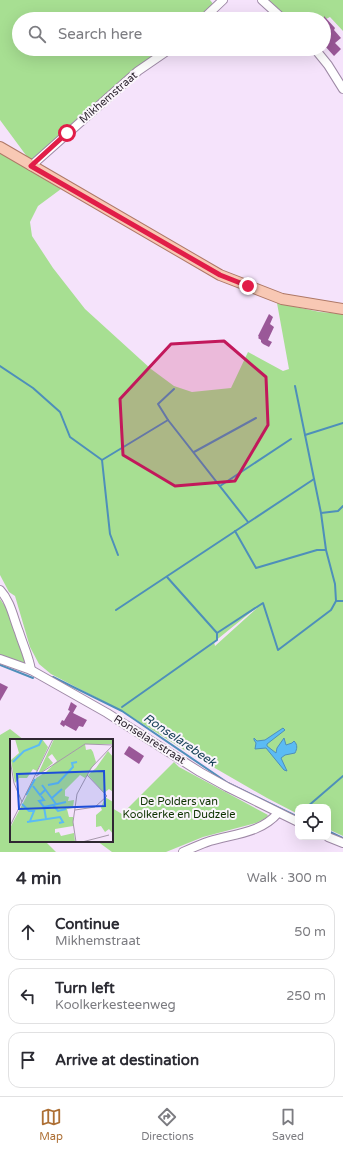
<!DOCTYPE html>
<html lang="en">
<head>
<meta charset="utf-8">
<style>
	:root { --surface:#fff; --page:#f7f7f7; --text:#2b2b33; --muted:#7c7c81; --line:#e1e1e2; --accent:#ad6f34 }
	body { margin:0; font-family:"Varela Round",sans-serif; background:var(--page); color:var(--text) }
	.controls { position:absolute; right:12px; bottom:12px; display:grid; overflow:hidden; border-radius:8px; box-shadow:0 4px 16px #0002 }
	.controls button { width:36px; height:36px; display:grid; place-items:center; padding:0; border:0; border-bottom:1px solid var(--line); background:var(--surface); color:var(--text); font:20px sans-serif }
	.stop { position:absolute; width:12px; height:12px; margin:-9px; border:3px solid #e11d48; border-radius:50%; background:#fff }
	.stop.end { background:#e11d48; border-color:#fff; box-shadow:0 1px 4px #0008 }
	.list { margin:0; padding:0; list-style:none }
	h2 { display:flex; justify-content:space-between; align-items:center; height:52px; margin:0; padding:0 16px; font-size:17px }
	h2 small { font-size:13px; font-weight:400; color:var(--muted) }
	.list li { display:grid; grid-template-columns:26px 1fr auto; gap:12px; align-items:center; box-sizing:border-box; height:56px; margin:0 8px 8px; padding:0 8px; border:1px solid var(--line); border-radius:12px }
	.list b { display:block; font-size:15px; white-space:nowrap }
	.list p { margin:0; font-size:13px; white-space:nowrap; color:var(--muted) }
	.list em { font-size:13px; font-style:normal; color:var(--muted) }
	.icon { flex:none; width:22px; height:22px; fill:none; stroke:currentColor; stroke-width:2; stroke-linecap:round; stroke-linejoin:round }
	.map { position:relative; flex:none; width:343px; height:852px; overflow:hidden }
	.search { position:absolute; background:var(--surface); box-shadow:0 4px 16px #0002; left:12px; right:12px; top:12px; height:44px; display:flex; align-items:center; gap:10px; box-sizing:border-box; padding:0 14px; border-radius:22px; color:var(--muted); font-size:15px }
	.sheet { height:244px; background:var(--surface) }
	nav { display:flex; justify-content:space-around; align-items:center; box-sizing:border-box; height:56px; border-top:1px solid var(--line); background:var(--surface); font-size:11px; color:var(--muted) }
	nav a { display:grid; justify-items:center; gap:2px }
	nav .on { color:var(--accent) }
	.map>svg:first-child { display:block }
	.green { fill:#a7df92; fill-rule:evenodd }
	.water { fill:#5bbbf4; stroke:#4e8fba }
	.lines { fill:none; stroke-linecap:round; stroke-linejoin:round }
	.stream { stroke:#4e8fba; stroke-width:2 }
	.building { fill:#9a5898 }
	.minor-casing { stroke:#9e89a6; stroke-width:10 }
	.major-casing { stroke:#ae7866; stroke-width:12 }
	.minor { stroke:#fff; stroke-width:8 }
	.major { stroke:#f8c8b4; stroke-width:10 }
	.route { stroke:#e11d48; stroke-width:5 }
	.marked { fill:#c2185b; fill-opacity:0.2; stroke:#c2185b; stroke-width:3; stroke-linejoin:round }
	.labels { text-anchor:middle; stroke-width:4; stroke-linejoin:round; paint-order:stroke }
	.street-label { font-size:11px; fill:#2f2732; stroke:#faf5fb }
	.park-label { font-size:11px; fill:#0e3300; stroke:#faf5fb }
	.water-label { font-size:12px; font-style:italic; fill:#194259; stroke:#faf5fb }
	.inset-river { fill:none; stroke:#5bbbf4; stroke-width:2 }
	.inset-road { fill:none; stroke:#a698ab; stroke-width:1 }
	.view { fill:#1d4ed8; fill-opacity:0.15; stroke:#1d4ed8; stroke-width:2 }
	.inset-edge { fill:none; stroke:#2f2732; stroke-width:2 }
</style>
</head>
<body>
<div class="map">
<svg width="343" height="852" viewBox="0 0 343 852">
	<rect width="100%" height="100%" fill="#f5e3fb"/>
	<g class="green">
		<path d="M0 0H210L214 5 200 19H19V49H167L31 162 0 120Z"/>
		<path d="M264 0H343V31L330 17 324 20 313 19 310 16 306 19H286Z"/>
		<path d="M0 153 61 189 38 206 30 222 32 236 53 268 85 309 151 369 174 386 192 392 231 388 248 352 283 371 289 369 277 303 320 312 343 314V836L328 829V807H298V814L267 798 194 756 122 711 51 674 39 664 30 647 15 596 9 592 0 575ZM256 608H257L215 646 214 642Z"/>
		<path d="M0 599 9 612 14 631 25 661 24 664 0 655Z"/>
		<path d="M10 729 24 740H11V841H45L56 852H0V735Z"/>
		<path d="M174 762 179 767 268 815 266 818 256 823 203 837 166 852H112L97 841H112V808L122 814Z"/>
	</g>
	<path class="water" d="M283 728 285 730 267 744V746L276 753 277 748 284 738 286 745 292 743 294 741C298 745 297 749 295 753L285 755 281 758 287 771 284 770 266 748 255 749 256 743 254 740V738L257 741 265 740Z"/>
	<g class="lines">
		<g class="stream">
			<path d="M0 366 33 388 60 412 70 437 102 460 110 534 118 555"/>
			<path d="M295 386 321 513 326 550 335 584 336 601H343"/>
			<path d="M168 420 248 522"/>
			<path d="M305 435 343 423"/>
			<path d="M194 452 256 418"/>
			<path d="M102 460 168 420 158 404 174 389"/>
			<path d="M220 486 291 439"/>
			<path d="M321 513 338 511 343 506"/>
			<path d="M235 531 256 568 317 550H326"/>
			<path d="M116 610 314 479"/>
			<path d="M217 633 263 603 278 650 331 610 336 601"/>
			<path d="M0 665 33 678"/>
			<path d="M53 677 122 711 228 783 298 817"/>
			<path d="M122 707 217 640V633L167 577"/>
			<path d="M307 807 343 776"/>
			<path d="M328 831 343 838"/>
		</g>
	</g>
	<g class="building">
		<path d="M324 16 335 28 334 30 341 38 335 43 341 49 334 56 324 45Z"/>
		<path d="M269 314 273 317 270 324 274 327 268 340 272 342 269 347 263 344 261 342V340L258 338 259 337 258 336Z"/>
		<path d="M0 683 8 687 0 701Z"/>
		<path d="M71 702 77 706 73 713 87 720 83 727 79 726 76 731 65 725 64 727 60 724 62 720 64 721 70 711 68 710Z"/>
		<path d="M129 746 144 756 139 764 124 754Z"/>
	</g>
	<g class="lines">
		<defs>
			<g id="minor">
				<path d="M262 0 283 19"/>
				<path d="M203 19 223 0"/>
				<path d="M315 49 328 65 343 89"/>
				<path d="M31 166 138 71 170 49"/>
				<path d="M0 590C11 602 13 617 19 632 23 645 29 657 31 670"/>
				<path d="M0 659 31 670 107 713 200 772 227 787 298 822"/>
				<path d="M328 837 343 843"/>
				<path d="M183 852C192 848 201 844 210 841 234 834 261 833 278 813"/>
			</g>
			<path id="major" d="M0 147 220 275 282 299 343 309"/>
		</defs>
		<use href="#minor" class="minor-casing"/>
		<use href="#major" class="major-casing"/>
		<use href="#minor" class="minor"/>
		<use href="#major" class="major"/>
	</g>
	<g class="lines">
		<path class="route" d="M67 133 31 166 220 275 248 286"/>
	</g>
	<path class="marked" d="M224 341 266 377 268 425 235 481 175 486 123 455 120 399 171 344Z"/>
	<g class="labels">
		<g class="street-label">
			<text transform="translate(108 97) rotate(-41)" y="4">Mikhemstraat</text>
			<text transform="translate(150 739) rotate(32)" y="4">Ronselarestraat</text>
		</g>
		<g class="park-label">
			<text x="179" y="805">De Polders van<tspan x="179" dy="13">Koolkerke en Dudzele</tspan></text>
		</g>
		<g class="water-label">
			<text transform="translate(180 740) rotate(34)" y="4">Ronselarebeek</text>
		</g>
	</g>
	<g transform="translate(10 739)">
		<rect width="103" height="103" fill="#f5e3fb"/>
		<path d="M5 0H32L38 8 27 32 23 30 17 39H9L5 44 1 21 9 14ZM44 0H103V5H75L76 11 81 10 83 13 86 23 75 39 70 36 55 51V57L59 58 58 62 64 61 63 69 57 70 59 78H63V87L45 90V94L49 93 51 97 64 94 65 103H0V89L26 39 36 33 47 22 42 15 38 18 43 24 27 37ZM98 12 103 18V53L99 50 94 54 78 36 86 29ZM95 58 103 63V95L99 90 95 93 91 87 86 88V76L92 71 91 69Z" fill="#a7df92"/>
		<path class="inset-river" d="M3 23 14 12 29 6 32 0M32 46 46 65M38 46 48 44 63 28 62 24 67 23M23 47 30 56 35 51M16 56 25 40M31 57 34 61 29 62 34 68M42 59 52 50M12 65 19 72H24L20 82M43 66 48 72 56 70M36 80 34 68 56 63M17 83 50 78 53 83 49 84"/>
		<path class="inset-road" d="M0 21 4 44 12 63M26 37 75 5 103 6M65 71 85 68 97 57 77 36M0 87 43 0M66 103 63 83 67 55 81 29 103 6M72 103 99 96"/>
		<path class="view" d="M94 32 95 67 9 70 7 35Z"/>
		<rect width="103" height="103" class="inset-edge"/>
	</g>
</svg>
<div class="controls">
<button><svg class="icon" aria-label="locate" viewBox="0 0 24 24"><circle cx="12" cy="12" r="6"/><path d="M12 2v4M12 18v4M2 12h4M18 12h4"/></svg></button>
</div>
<div class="stop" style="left:67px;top:133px"></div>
<div class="stop end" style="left:248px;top:286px"></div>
<div class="search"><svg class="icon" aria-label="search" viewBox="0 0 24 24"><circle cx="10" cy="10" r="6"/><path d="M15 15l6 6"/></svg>Search here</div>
</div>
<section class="sheet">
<h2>4 min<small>Walk · 300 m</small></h2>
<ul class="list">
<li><svg class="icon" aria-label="ahead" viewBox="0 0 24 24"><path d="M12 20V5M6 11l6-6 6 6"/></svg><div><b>Continue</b><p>Mikhemstraat</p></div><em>50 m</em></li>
<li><svg class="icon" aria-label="left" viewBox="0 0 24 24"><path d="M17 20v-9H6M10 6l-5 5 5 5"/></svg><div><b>Turn left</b><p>Koolkerkesteenweg</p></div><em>250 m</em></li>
<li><svg class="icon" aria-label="arrive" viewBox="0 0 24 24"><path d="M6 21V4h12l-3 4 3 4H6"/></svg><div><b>Arrive at destination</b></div></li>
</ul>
</section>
<nav>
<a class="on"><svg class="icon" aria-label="map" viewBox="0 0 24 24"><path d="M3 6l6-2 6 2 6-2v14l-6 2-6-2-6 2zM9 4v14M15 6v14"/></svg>Map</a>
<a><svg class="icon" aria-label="directions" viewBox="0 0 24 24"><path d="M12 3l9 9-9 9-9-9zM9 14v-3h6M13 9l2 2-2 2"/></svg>Directions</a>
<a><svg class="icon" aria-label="saved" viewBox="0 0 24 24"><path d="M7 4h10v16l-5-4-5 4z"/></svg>Saved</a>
</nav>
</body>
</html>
